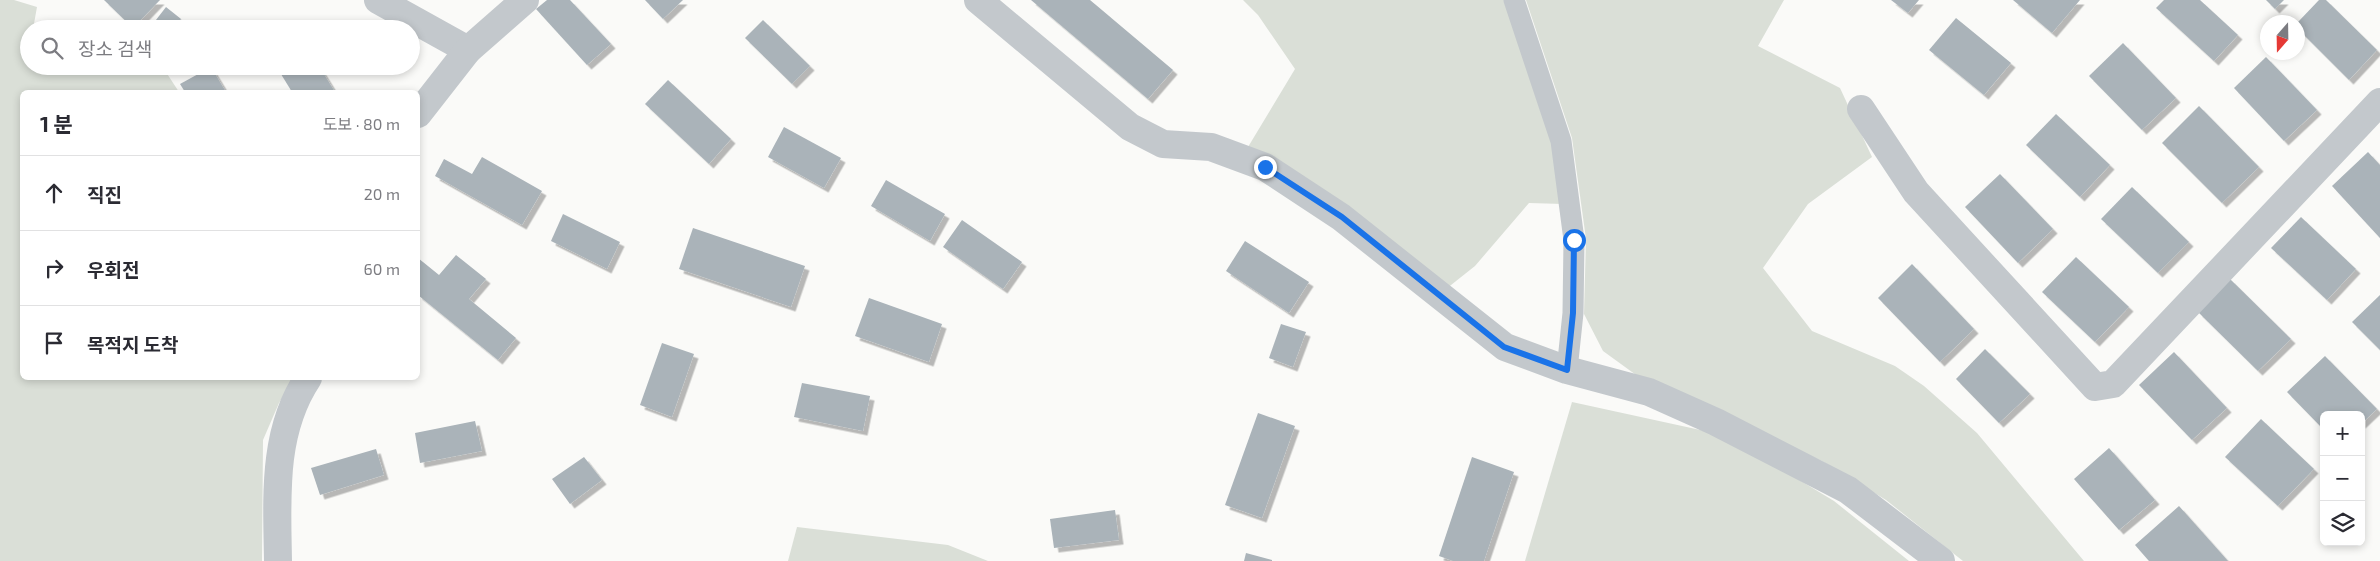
<!DOCTYPE html>
<html lang="ko">
<head>
<meta charset="utf-8">
<style>
	:root { --surface:#fff; --page:#f7f7f7; --text:#2b2b33; --muted:#7c7c81; --line:#e1e1e2 }
	body { margin:0; font-family:"Exo 2","Noto Sans KR",sans-serif; background:var(--page); color:var(--text) }
	.controls { position:absolute; right:15px; bottom:15px; display:grid; overflow:hidden; border-radius:8px; box-shadow:0 2px 8px #0003 }
	.controls button { width:45px; height:45px; display:grid; place-items:center; padding:0; border:0; border-bottom:1px solid var(--line); background:var(--surface); color:var(--text); font:25px sans-serif }
	.compass { position:absolute; left:2260px; top:15px; width:45px; height:45px; border-radius:50%; background:var(--surface); box-shadow:0 2px 8px #0003; rotate:200deg }
	.stop { position:absolute; width:15px; height:15px; margin:-11px; border:4px solid #1a73e8; border-radius:50%; background:#fff }
	.stop.end { background:#1a73e8; border-color:#fff; box-shadow:0 1px 5px #0008 }
	.list { margin:0; padding:0; list-style:none }
	h2 { display:flex; justify-content:space-between; align-items:center; height:65px; margin:0; padding:0 20px; font-size:21px }
	h2 small { font-size:16px; font-weight:400; color:var(--muted) }
	.list li { display:grid; grid-template-columns:32px 1fr auto; gap:15px; align-items:center; box-sizing:border-box; height:75px; padding:0 20px; border-top:1px solid var(--line) }
	.list b { display:block; font-size:19px; white-space:nowrap }
	.list em { font-size:16px; font-style:normal; color:var(--muted) }
	.icon { flex:none; width:28px; height:28px; fill:none; stroke:currentColor; stroke-width:2; stroke-linecap:round; stroke-linejoin:round }
	.map { position:relative; flex:none; width:2380px; height:561px; overflow:hidden }
	.search { position:absolute; background:var(--surface); box-shadow:0 2px 8px #0003; left:20px; top:20px; width:400px; height:55px; display:flex; align-items:center; gap:12px; box-sizing:border-box; padding:0 18px; border-radius:28px; color:var(--muted); font-size:19px }
	.panel { position:absolute; background:var(--surface); box-shadow:0 2px 8px #0003; left:20px; top:90px; width:400px; height:290px; border-radius:8px }
	.map>svg:first-child { display:block }
	.green { fill:#dadfd7 }
	.building { fill:#aab3b9; filter:url(#shadow) }
	.lines { fill:none; stroke-linecap:round; stroke-linejoin:round }
	.service { stroke:#c3c8cc; stroke-width:21 }
	.minor { stroke:#c3c8cc; stroke-width:28 }
	.route { stroke:#1a73e8; stroke-width:6 }
</style>
</head>
<body>
<div class="map">
<svg width="2380" height="561" viewBox="0 0 2380 561">
	<defs>
		<filter id="shadow"><feDropShadow dx="4.5" dy="4.5" stdDeviation="0" flood-color="#0004"/></filter>
	</defs>
	<rect width="100%" height="100%" fill="#fafaf8"/>
	<g class="green">
		<path d="M0 0H14L37 7 33 29H29V66H127L133 71 142 66H162L179 92H22V378H294L279 403 263 440 262 561H0Z"/>
		<path d="M1243 0H1508L1555 143 1563 204 1529 203 1475 266 1446 289 1248 147 1295 69 1258 15Z"/>
		<path d="M1526 0H1784L1758 46 1840 88 1872 157 1808 204 1763 268 1812 331 1895 366 1924 386 1977 433 2084 561H1963L1886 500 1822 461 1643 380 1603 351 1584 314 1586 239 1572 138Z"/>
		<path d="M1572 402 1705 431 1781 469 1834 501 1909 561H1525Z"/>
		<path d="M797 527 948 545 988 561H788Z"/>
	</g>
	<g class="building">
		<path d="M104 0H160L133 28Z"/>
		<path d="M547 0H570L611 44 587 65 536 9Z"/>
		<path d="M645 0H683L663 19Z"/>
		<path d="M1031 0H1090L1173 70 1148 99Z"/>
		<path d="M1891 0H1919L1908 13Z"/>
		<path d="M2013 0H2080L2052 33Z"/>
		<path d="M2164 0H2200L2238 35 2214 61 2156 8Z"/>
		<path d="M2266 0H2284L2275 9Z"/>
		<path d="M2319 0H2326L2377 50 2349 80 2298 29V22Z"/>
		<path d="M166 7 181 19 174 29H149Z"/>
		<path d="M1956 18 2011 63 1984 95 1929 50Z"/>
		<path d="M763 20 810 66 792 84 745 38Z"/>
		<path d="M2123 43 2176 98 2142 130 2089 76Z"/>
		<path d="M2266 57 2317 110 2284 141 2234 88Z"/>
		<path d="M276 66H319L335 92H292Z"/>
		<path d="M211 67 226 92H185L180 84Z"/>
		<path d="M668 80 731 139 709 164 645 104Z"/>
		<path d="M2199 106 2259 167 2222 203 2162 143Z"/>
		<path d="M2056 114 2110 165 2080 197 2026 145Z"/>
		<path d="M784 127 841 158 824 188 768 157Z"/>
		<path d="M2368 152 2380 165V238L2332 186Z"/>
		<path d="M482 157 542 191 522 225 435 176 444 159 472 174Z"/>
		<path d="M2000 174 2053 229 2018 263 1965 207Z"/>
		<path d="M886 180 945 214 930 241 871 206Z"/>
		<path d="M2132 187 2189 242 2158 273 2101 219Z"/>
		<path d="M563 214 620 242 607 269 551 241Z"/>
		<path d="M2301 217 2356 269 2327 300 2271 248Z"/>
		<path d="M962 220 1022 262 1003 289 943 247Z"/>
		<path d="M693 228 805 266 791 307 679 269Z"/>
		<path d="M1245 241 1309 282 1289 313 1226 271Z"/>
		<path d="M456 255 486 279 469 299 516 338 498 360 418 295V258L439 275Z"/>
		<path d="M2076 257 2129 307 2095 342 2042 292Z"/>
		<path d="M1912 264 1974 329 1940 362 1878 298Z"/>
		<path d="M2230 279 2291 339 2258 371 2198 312Z"/>
		<path d="M2380 295V350L2352 322Z"/>
		<path d="M869 298 942 324 929 362 855 336Z"/>
		<path d="M1281 324 1306 332 1293 367 1269 358Z"/>
		<path d="M662 343 694 354 672 417 640 405Z"/>
		<path d="M1985 349 2030 394 1999 423 1956 379Z"/>
		<path d="M2174 352 2227 408 2192 440 2139 385Z"/>
		<path d="M2325 356 2377 409 2361 424V415H2324V430L2287 392Z"/>
		<path d="M802 383 870 396 863 431 794 417Z"/>
		<path d="M1258 413 1295 426 1262 518 1225 505Z"/>
		<path d="M2261 419 2314 469 2278 506 2225 457Z"/>
		<path d="M475 421 482 451 420 463 415 433Z"/>
		<path d="M2109 448 2155 500 2119 530 2074 479Z"/>
		<path d="M376 449 384 475 320 495 311 468Z"/>
		<path d="M584 457 602 480 570 504 552 479Z"/>
		<path d="M1472 457 1514 472 1484 561H1453L1439 556Z"/>
		<path d="M2179 506 2228 561H2149L2135 545Z"/>
		<path d="M1115 510 1119 540 1054 548 1050 519Z"/>
		<path d="M1246 553 1272 560V561H1244Z"/>
	</g>
	<g class="lines">
		<path class="service" d="M1514 0 1561 141 1574 240 1573 313 1567 370"/>
		<g class="minor">
			<path d="M378 0 468 50"/>
			<path d="M978 0 1130 127 1163 144 1211 147 1265 167 1341 217 1505 347 1567 370 1649 392 1716 422 1848 490 1941 561"/>
			<path d="M1861 109 1916 192 2095 387 2113 384 2380 102"/>
			<path d="M418 114 468 50 525 0"/>
			<path d="M278 561C277 498 272 432 308 378"/>
		</g>
	</g>
	<g class="lines">
		<path class="route" d="M1265 167 1342 217 1504 347 1567 370 1573 313 1574 240"/>
	</g>
</svg>
<div class="controls">
<button>+</button>
<button>−</button>
<button><svg class="icon" aria-label="layers" viewBox="0 0 24 24"><path d="M12 4l9 5-9 5-9-5zM3 14l9 5 9-5"/></svg></button>
</div>
<svg class="compass" viewBox="-18 -18 36 36"><path d="M0-13l5 13h-10z" fill="#e53935"/><path d="M0 13l5-13h-10z" fill="#7c7c81"/></svg>
<div class="stop" style="left:1574px;top:240px"></div>
<div class="stop end" style="left:1265px;top:167px"></div>
<div class="search"><svg class="icon" aria-label="search" viewBox="0 0 24 24"><circle cx="10" cy="10" r="6"/><path d="M15 15l6 6"/></svg>장소 검색</div>
<section class="panel">
<h2>1 분<small>도보 · 80 m</small></h2>
<ul class="list">
<li><svg class="icon" aria-label="ahead" viewBox="0 0 24 24"><path d="M12 20V5M6 11l6-6 6 6"/></svg><div><b>직진</b></div><em>20 m</em></li>
<li><svg class="icon" aria-label="right" viewBox="0 0 24 24"><path d="M7 20v-9h11M14 6l5 5-5 5"/></svg><div><b>우회전</b></div><em>60 m</em></li>
<li><svg class="icon" aria-label="arrive" viewBox="0 0 24 24"><path d="M6 21V4h12l-3 4 3 4H6"/></svg><div><b>목적지 도착</b></div></li>
</ul>
</section>
</div>
</body>
</html>
